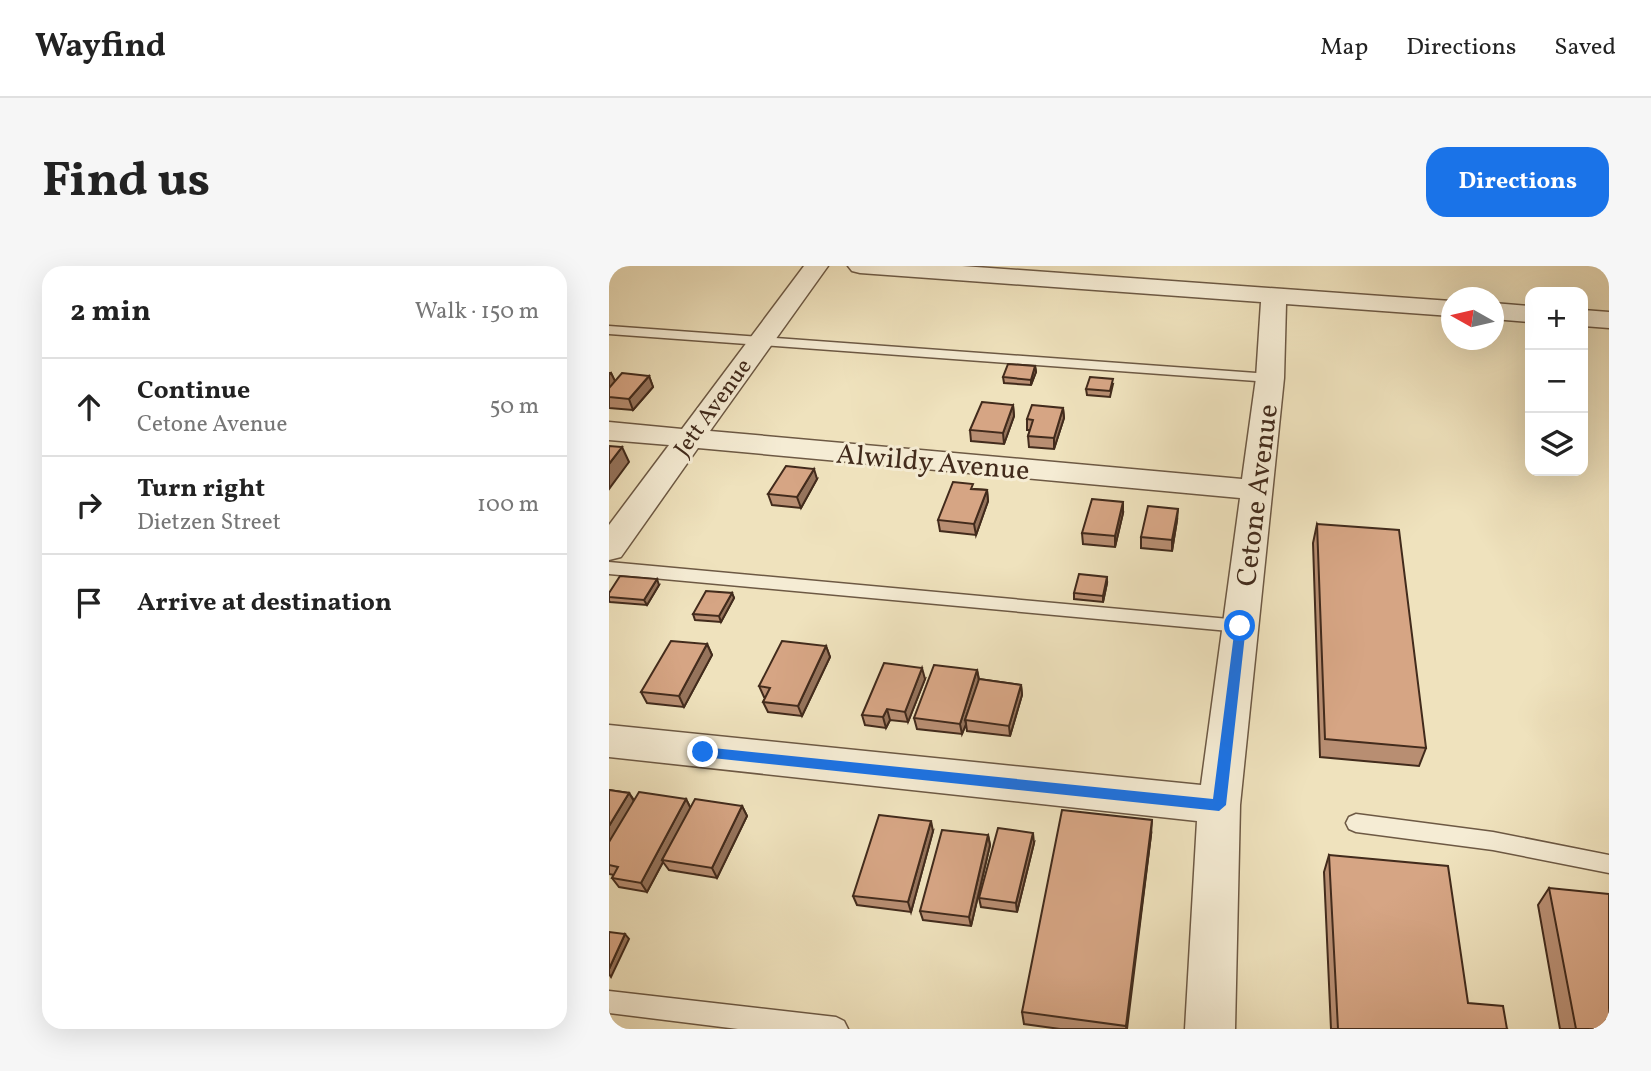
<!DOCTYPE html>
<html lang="en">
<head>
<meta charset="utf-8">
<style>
	:root { --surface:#fff; --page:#f6f6f6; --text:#222; --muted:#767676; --line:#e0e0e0; --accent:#1a73e8 }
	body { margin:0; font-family:Vollkorn,serif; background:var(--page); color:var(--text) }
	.controls { position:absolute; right:21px; top:21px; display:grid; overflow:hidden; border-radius:14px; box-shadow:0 7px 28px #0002 }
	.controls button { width:63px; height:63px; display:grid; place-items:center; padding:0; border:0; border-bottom:2px solid var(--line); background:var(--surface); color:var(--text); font:35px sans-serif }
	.compass { position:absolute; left:832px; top:21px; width:63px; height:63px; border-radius:50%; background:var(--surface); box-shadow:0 7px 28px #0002; rotate:278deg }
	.stop { position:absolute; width:21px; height:21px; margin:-16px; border:5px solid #1a73e8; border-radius:50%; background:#fff }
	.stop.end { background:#1a73e8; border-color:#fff; box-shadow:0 2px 7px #0008 }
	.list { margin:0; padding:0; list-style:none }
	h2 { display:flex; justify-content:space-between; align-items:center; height:91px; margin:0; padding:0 28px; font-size:30px }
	h2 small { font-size:23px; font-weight:400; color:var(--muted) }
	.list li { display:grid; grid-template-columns:46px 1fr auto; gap:21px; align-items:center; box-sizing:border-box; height:98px; padding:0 28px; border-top:2px solid var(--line) }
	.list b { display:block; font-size:26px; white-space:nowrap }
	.list p { margin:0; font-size:23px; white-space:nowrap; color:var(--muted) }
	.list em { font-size:23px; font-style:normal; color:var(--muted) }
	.icon { flex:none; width:38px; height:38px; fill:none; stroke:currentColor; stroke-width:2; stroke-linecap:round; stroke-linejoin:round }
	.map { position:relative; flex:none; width:1000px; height:763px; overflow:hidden; border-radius:21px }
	header { display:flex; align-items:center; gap:42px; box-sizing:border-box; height:98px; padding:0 35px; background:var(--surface); border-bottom:2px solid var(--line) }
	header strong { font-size:33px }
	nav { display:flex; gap:38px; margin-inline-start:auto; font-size:24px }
	.intro { display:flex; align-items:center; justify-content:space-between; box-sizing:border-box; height:168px; padding:0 42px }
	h1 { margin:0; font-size:49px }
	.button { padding:18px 32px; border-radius:21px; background:var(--accent); color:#fff; font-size:24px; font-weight:700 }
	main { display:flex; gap:42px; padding:0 42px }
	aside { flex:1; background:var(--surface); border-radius:21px; box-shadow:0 7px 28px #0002 }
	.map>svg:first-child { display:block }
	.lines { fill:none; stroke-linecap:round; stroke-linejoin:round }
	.lane-casing { stroke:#6d5944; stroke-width:3 }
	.street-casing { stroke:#6d5944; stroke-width:3 }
	.lane { fill:#f5ecd4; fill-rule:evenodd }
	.street { fill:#f5ecd4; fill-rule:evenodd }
	.wall { fill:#b88e72; stroke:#422b1c; stroke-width:2 }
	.shaded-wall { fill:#96745c; stroke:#422b1c; stroke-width:2 }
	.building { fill:#d6a584; stroke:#422b1c; stroke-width:2 }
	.route { fill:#1a73e8 }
	.labels { text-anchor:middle; stroke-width:6; stroke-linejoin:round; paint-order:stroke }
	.far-street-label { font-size:23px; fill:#422b1c; stroke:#f5ecd4 }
	.street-label { font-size:28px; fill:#422b1c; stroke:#f5ecd4 }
</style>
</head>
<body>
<header>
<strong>Wayfind</strong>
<nav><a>Map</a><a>Directions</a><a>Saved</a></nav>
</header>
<div class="intro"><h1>Find us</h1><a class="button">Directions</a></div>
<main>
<aside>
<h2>2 min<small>Walk · 150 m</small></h2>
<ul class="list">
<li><svg class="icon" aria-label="ahead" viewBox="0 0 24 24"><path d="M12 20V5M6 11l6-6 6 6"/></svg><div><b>Continue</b><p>Cetone Avenue</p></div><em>50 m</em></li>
<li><svg class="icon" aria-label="right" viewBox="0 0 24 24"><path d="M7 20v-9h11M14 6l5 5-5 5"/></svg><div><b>Turn right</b><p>Dietzen Street</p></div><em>100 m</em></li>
<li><svg class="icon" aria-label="arrive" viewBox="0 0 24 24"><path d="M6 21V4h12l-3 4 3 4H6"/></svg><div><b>Arrive at destination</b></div></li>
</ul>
</aside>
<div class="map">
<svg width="1000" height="763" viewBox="0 0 1000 763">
	<rect width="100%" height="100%" fill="#efe2bd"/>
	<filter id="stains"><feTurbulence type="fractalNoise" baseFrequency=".00286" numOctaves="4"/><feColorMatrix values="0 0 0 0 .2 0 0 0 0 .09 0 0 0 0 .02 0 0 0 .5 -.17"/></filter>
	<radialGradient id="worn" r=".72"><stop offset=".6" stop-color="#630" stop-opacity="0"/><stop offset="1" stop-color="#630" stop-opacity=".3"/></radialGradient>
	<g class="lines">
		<defs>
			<g id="lane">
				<path d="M0 60 661 108 668 112 661 116 0 68Z"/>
				<path d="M0 296 631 354 640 360 631 366 0 308Z"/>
				<path d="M747 548 884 566 1000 589V607L884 584 747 566 740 563 737 557 740 551Z"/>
				<path d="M0 725 227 751 235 755 239 763H129L0 747Z"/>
			</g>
			<g id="street">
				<path d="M195 0H219L101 165 633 213 647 112 652 36 251 7 243 5 239 0H353L842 35V50L677 38 675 112 631 539 626 763H576L588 555 0 491V459L592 519 631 232 89 182 12 291 0 294V259L60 179 0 174V156L73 163Z"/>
				<path d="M884 37 921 40V56L884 53Z"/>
				<path d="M974 44 1000 46V62L974 60Z"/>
			</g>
		</defs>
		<use href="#lane" class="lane-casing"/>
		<use href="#street" class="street-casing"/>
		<use href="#lane" class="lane"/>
		<use href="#street" class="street"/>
	</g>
	<g class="wall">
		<path d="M426 100 427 106 422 119 395 117 394 111Z"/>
		<path d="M0 107H2L6 116 40 110 44 121 24 144 0 142Z"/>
		<path d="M504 118 501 131 478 129 477 123Z"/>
		<path d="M404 139 405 150 395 178 362 175 361 164Z"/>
		<path d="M454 142 455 152 445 183 420 181 419 170 421 164H418V153Z"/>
		<path d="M208 213 192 242 163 239 159 228Z"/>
		<path d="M365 223 378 224 379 235 367 269 331 265 329 254Z"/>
		<path d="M514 247 506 281 474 278 473 267Z"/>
		<path d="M568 254 563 285 532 282V271Z"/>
		<path d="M708 258 817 482 810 500 711 491 704 277Z"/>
		<path d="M498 317 494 336 465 333V327Z"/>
		<path d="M50 319 38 339 1 336 0 335V331Z"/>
		<path d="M123 327 125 332 112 356 86 354 84 348Z"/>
		<path d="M98 378 103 389 75 441 38 437 32 426Z"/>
		<path d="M217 380 221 391 193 450 159 446 154 436 157 431H155L150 420Z"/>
		<path d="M368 404 370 413 412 419 413 429 401 470 358 465 357 458 353 468 308 463 305 452Z"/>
		<path d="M316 413 299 456 281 454 277 462 256 459 253 449Z"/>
		<path d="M0 524 20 527 25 534 77 533 81 541 133 540 138 550 108 612 60 604 54 596 38 626 10 621 3 612 5 609 0 608Z"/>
		<path d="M324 565 302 646 248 639 244 630Z"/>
		<path d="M379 569 381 579 362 660 314 654 311 645Z"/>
		<path d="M542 569 518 763H451L415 758 413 746Z"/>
		<path d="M425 577 408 646 372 641 370 632Z"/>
		<path d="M720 589 859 737 898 763H722L715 606Z"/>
		<path d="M940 622 1000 763H951L929 639Z"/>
	</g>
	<g class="shaded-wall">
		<path d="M426 100 427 106 422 119V114Z"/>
		<path d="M2 107 7 117 0 125V109Z"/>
		<path d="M40 110 44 121 24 144 20 133Z"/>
		<path d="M404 139 405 150 395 178 394 167Z"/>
		<path d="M454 142 455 152 445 183V172Z"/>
		<path d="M13 181 20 196 0 223V198Z"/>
		<path d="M205 203 208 213 192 242 188 231Z"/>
		<path d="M378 224 379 235 367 269 365 258Z"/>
		<path d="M514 236V247L506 281V270Z"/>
		<path d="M569 243 568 254 563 285V274Z"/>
		<path d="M498 311V317L494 336V330Z"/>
		<path d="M48 313 50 319 38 339 35 334Z"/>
		<path d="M123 327 125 332 112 356 110 350Z"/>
		<path d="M98 378 103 389 75 441 70 430Z"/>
		<path d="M217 380 221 391 193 450 189 440Z"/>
		<path d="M313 402 316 413 299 456 296 446Z"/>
		<path d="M368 404 370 415 356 454 357 458 353 468 351 458Z"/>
		<path d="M412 419 413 429 401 470 400 460Z"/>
		<path d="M278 443 281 454 277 462 274 451Z"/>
		<path d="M20 527 26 537 0 583V560Z"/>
		<path d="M77 533 82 543 53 594 54 596 38 626 32 617Z"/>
		<path d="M133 540 138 550 108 612 103 602Z"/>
		<path d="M543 554 542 569 517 763Z"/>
		<path d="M322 555 324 565 302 646 299 636Z"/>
		<path d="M424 567 425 577 408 646 407 637Z"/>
		<path d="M379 569 381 579 362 660 360 651Z"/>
		<path d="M16 668 20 673 2 711 0 708V703Z"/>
	</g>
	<g class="building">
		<path d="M399 98 426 100 422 114 394 111Z"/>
		<path d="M13 107 40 110 20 133 0 131V122Z"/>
		<path d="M481 111 504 113 501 125 477 123Z"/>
		<path d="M373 136 404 139 394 167 361 164Z"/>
		<path d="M423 139 454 142 445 172 419 170 424 154 418 153Z"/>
		<path d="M0 180 13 181 0 198Z"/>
		<path d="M177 200 205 203 188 231 159 228Z"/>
		<path d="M344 216 364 218 362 223 378 224 365 258 329 254Z"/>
		<path d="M483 233 514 236 506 270 473 267Z"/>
		<path d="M539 240 569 243 563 274 532 271Z"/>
		<path d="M708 258 790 264 817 482 716 473Z"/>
		<path d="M470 308 498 311 494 330 465 327Z"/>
		<path d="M11 310 48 313 35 334 0 331V327Z"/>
		<path d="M97 325 123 327 110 350 84 348Z"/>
		<path d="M62 375 98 378 70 430 32 426Z"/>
		<path d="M173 375 217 380 189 440 154 436 161 422 150 420Z"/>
		<path d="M275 397 313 402 296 446 278 443 274 451 253 449Z"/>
		<path d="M325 399 368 404 351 458 305 452Z"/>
		<path d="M370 413 412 419 400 460 356 454Z"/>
		<path d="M0 524 20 527 0 560Z"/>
		<path d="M30 526 77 533 32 617 3 612 9 601 0 599V576Z"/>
		<path d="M86 533 133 540 103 602 53 594Z"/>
		<path d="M453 544 543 554 517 760 413 746Z"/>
		<path d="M270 549 322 555 299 636 244 630Z"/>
		<path d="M389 562 424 567 407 637 370 632Z"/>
		<path d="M333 564 379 569 360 651 311 645Z"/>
		<path d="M720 589 839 600 859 737 894 740 898 763H729Z"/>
		<path d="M940 622 1000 628V763H967Z"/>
		<path d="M0 666 16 668 0 703Z"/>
	</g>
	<path class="route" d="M631 356 637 360 617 539 610 545 94 491 88 486 94 481 604 533 626 360Z"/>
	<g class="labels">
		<g class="far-street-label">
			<text transform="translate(103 141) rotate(-54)" y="8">Jett Avenue</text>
		</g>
		<g class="street-label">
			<text transform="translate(324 195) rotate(5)" y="10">Alwildy Avenue</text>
			<text transform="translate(647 229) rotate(-83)" y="10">Cetone Avenue</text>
		</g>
	</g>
	<rect width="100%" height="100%" filter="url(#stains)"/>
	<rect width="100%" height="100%" fill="url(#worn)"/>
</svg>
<div class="controls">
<button>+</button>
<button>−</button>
<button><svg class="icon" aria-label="layers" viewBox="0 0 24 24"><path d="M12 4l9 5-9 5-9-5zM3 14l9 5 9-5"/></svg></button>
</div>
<svg class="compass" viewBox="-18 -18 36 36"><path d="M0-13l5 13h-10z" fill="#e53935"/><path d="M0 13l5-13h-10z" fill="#767676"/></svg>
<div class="stop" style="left:631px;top:360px"></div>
<div class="stop end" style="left:94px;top:486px"></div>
</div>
</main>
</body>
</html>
